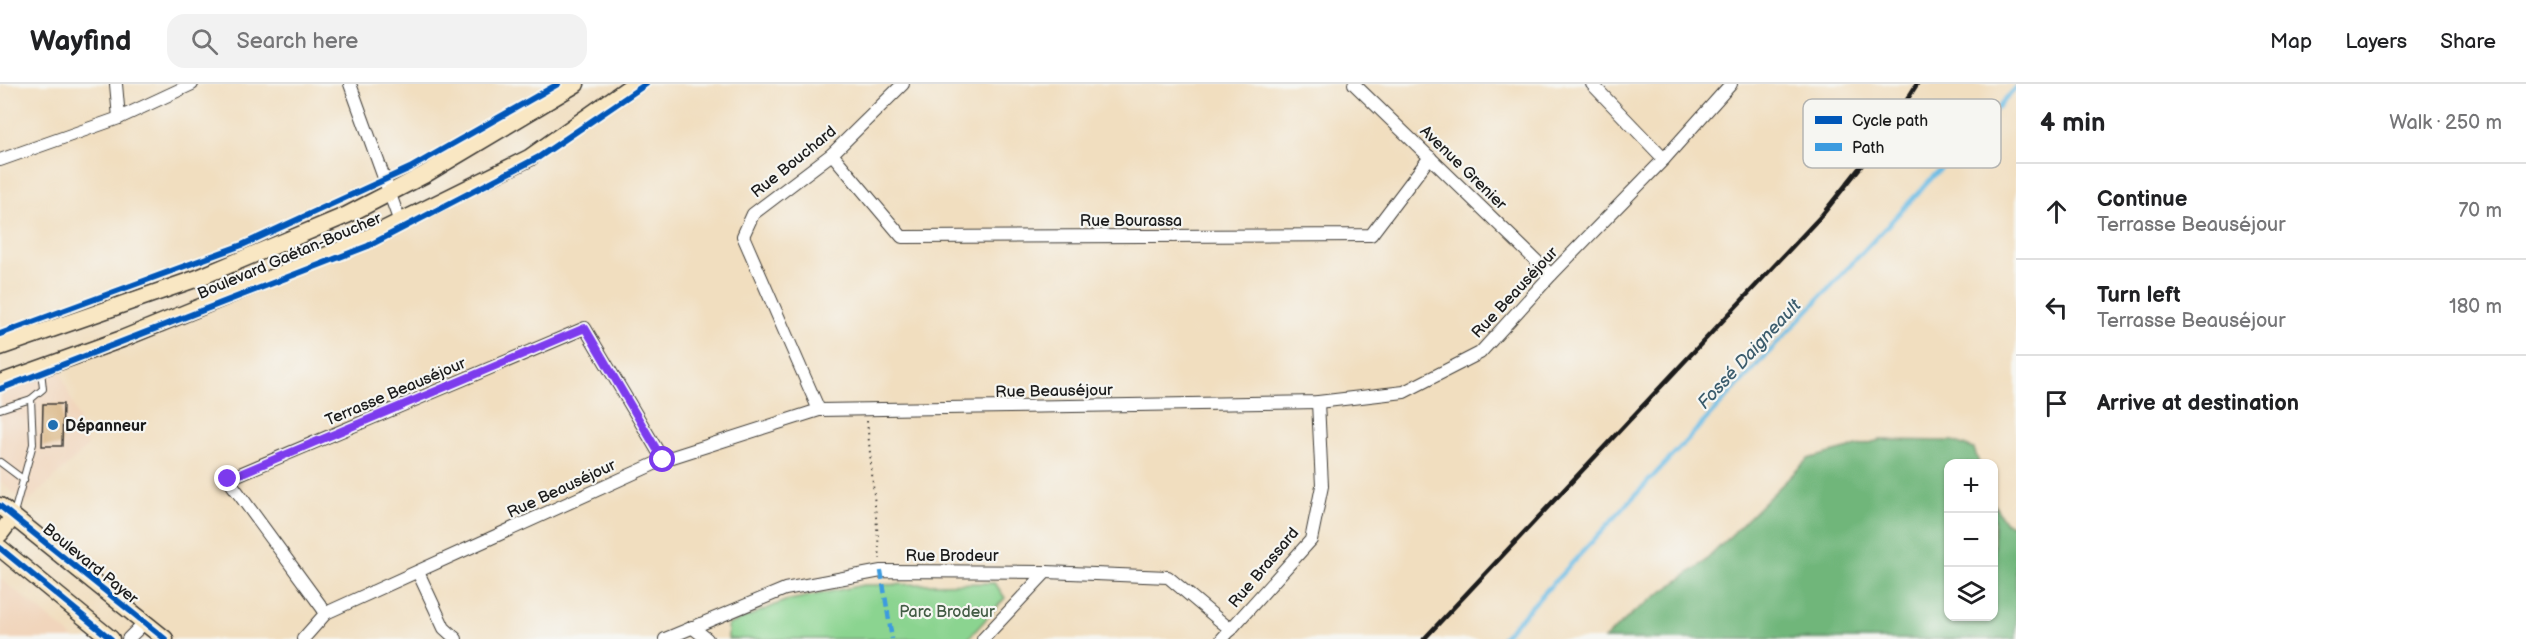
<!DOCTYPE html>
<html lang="en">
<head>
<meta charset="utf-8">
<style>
	:root { --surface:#fff; --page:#f2f2f2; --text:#202124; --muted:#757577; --line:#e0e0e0 }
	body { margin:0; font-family:"Balsamiq Sans",sans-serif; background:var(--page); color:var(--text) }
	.controls { position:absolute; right:18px; bottom:18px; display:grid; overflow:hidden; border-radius:12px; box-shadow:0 2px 4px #0004 }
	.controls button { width:54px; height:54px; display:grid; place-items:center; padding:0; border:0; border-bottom:2px solid var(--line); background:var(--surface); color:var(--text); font:30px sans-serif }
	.stop { position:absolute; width:18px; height:18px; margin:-14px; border:4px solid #7c3aed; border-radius:50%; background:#fff }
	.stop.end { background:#7c3aed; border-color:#fff; box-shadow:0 2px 6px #0008 }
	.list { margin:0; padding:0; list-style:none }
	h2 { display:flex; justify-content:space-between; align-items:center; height:78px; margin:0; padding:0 24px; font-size:26px }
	h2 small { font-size:20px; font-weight:400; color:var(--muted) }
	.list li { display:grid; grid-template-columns:39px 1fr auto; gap:18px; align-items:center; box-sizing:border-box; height:96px; padding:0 24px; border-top:2px solid var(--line) }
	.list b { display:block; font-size:22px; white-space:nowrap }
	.list p { margin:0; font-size:20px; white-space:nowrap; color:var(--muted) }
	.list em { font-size:20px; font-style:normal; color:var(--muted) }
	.icon { flex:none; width:33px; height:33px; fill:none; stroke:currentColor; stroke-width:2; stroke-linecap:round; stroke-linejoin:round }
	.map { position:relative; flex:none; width:2016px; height:555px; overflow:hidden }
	header { display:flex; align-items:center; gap:36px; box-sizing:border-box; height:84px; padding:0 30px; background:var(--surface); border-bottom:2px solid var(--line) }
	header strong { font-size:28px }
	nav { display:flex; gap:33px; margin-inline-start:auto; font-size:21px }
	.search { width:420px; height:54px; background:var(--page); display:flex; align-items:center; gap:15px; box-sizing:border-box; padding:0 21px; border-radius:18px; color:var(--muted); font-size:22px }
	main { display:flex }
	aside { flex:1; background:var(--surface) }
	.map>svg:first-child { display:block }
	.built { fill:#f1d5bc }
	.green { fill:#8bd490; stroke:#547856; stroke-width:1.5 }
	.forest { fill:#70b67a; stroke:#46694b; stroke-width:1.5 }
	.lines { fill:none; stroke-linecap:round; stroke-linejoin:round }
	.stream { stroke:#69bce5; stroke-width:4.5 }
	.building { fill:#d8b17c }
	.lane-casing { stroke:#3c3934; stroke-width:8 }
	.street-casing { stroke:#3c3934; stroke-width:14 }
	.secondary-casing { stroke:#3c3934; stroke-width:19 }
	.path { stroke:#3c3934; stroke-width:2; stroke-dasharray:1.5 4.5; stroke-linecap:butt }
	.lane { stroke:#fff; stroke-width:6 }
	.street { stroke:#fff; stroke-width:12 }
	.secondary { stroke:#f9e7c3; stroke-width:16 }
	.rail { stroke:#1c1c1c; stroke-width:4.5 }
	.quiet { stroke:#3c9bdf; stroke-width:4.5; stroke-dasharray:9 4.5; stroke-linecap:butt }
	.cycleway-casing { stroke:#f6f6f2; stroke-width:10 }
	.cycleway { stroke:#0057b8; stroke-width:6 }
	.route { stroke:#7c3aed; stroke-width:8 }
	.poi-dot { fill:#1f6fb2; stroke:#f6f6f2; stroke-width:2 }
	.labels { text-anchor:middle; stroke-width:4.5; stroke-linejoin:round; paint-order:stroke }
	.street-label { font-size:16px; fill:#1c1c1c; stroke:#f6f6f2 }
	.poi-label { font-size:16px; font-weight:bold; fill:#1c1c1c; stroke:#f6f6f2; text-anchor:start }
	.park-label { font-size:16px; fill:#435c45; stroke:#f6f6f2 }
	.water-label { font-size:18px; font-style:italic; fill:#3b5c6c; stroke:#f6f6f2 }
	.key { fill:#f6f6f2; stroke:#b5b5b2; stroke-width:1.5 }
	.key-label { font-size:16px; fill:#1c1c1c }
</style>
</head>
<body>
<header>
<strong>Wayfind</strong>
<div class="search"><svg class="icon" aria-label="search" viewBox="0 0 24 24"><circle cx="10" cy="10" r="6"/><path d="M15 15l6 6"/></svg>Search here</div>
<nav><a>Map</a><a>Layers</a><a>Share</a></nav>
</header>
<main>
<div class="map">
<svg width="2016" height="555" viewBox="0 0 2016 555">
	<rect width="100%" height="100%" fill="#f6f6f2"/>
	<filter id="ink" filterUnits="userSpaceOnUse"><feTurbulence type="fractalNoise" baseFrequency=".0167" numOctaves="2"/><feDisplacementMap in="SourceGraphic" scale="12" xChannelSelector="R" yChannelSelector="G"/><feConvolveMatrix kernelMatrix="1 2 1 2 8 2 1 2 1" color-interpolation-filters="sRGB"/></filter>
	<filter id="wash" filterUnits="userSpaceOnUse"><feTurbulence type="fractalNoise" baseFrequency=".008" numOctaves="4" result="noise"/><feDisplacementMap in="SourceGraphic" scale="24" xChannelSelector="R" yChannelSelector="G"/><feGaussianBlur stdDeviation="1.35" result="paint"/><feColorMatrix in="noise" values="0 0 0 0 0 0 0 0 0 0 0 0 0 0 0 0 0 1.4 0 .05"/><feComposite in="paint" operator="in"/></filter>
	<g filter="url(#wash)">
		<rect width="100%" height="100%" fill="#f1debf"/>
		<g class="built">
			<path d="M60 285 88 362 26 420 0 397V307Z"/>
			<path d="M0 494 75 555H0Z"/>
		</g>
		<path class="green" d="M995 499 1005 514 968 555H728V541L785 517 863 501Z"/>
		<path class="forest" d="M1880 356 1953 357 1974 365 1979 379 1948 380V532H1994V421L2006 439 2016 442V555H1604L1634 528 1703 479 1808 375Z"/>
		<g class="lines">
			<path class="stream" d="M1501 555 2016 4"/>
		</g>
		<g id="blocks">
			<path class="building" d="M43 320H63L62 362H42Z"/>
		</g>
	</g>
	<g filter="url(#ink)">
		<use href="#blocks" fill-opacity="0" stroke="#3c3934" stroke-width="1.5"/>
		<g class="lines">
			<defs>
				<g id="lane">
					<path d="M0 325 31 315"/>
					<path d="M0 378 24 396"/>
					<path d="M14 429 33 360 31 315 43 305 41 286"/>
				</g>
				<g id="street">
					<path d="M116 0 119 34"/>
					<path d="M350 0 400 138"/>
					<path d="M1354 0 1551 191"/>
					<path d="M1592 0 1664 75"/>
					<path d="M832 70 902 153 1371 151 1430 73"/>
					<path d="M0 76 119 34 192 0"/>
					<path d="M819 326 743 152 753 130 832 70 903 0"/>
					<path d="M418 488 444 544 456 555"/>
					<path d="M326 529 228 395 585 244 663 376"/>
					<path d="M692 543 707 555"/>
					<path d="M128 555 144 539"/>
					<path d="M303 555 326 529 663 376 819 326 1318 318 1404 308 1480 269 1551 191 1664 75 1731 0"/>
					<path d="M665 555 785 505 881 487 1046 488 1168 493 1231 546"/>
					<path d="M983 555 1046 488"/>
					<path d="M1222 555 1311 456 1322 402 1318 318"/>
				</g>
				<g id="secondary">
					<path d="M0 263 198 194 347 131 424 91 576 0"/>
					<path d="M0 299 122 255 357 159 529 74 634 0"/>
					<path d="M0 422 165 555"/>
					<path d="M0 450 13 433"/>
					<path d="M0 464 111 555"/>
				</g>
			</defs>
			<use href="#lane" class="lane-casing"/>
			<use href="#street" class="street-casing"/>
			<use href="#secondary" class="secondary-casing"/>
			<path class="path" d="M867 337 880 475"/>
			<use href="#lane" class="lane"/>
			<use href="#street" class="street"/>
			<use href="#secondary" class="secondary"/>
			<path class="rail" d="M1424 555 1822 131 1881 57 1917 0"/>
			<path class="quiet" d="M881 487 892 555"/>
			<defs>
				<g id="cycleway">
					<path d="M0 250 242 161 410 84 558 0"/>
					<path d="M0 305 368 162 539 73 646 0"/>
					<path d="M0 422 165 555"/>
					<path d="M0 464 111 555"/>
				</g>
			</defs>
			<use href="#cycleway" class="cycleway-casing"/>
			<use href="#cycleway" class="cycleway"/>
		</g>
	</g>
	<g class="lines" filter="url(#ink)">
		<path class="route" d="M228 395 585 244 663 376"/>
	</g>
	<circle class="poi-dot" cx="53" cy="341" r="6"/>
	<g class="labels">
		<g class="street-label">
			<text transform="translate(793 77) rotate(-39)" y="6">Rue Bouchard</text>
			<text transform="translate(1464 83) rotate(44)" y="6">Avenue Grenier</text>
			<text x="1131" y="142">Rue Bourassa</text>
			<text transform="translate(289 171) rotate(-23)" y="6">Boulevard Gaétan-Boucher</text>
			<text transform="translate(1514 208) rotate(-47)" y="6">Rue Beauséjour</text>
			<text transform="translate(1054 306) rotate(-1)" y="6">Rue Beauséjour</text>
			<text transform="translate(395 307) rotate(-23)" y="6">Terrasse Beauséjour</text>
			<text transform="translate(561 404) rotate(-25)" y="6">Rue Beauséjour</text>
			<text x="952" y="477">Rue Brodeur</text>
			<text transform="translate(91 479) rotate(39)" y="6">Boulevard Payer</text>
			<text transform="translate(1263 483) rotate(-50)" y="6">Rue Brassard</text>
		</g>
		<g class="poi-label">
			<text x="65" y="347">Dépanneur</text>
		</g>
		<g class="park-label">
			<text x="947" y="533">Parc Brodeur</text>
		</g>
		<g class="water-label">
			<text transform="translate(1749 270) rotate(-47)" y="6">Fossé Daigneault</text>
		</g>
	</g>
	<rect x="1803" y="15" width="198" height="69" rx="9" class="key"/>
	<rect x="1815" y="32" width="27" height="8" fill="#0057b8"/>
	<rect x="1815" y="59" width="27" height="8" fill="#3c9bdf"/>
	<g class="key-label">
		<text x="1852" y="42">Cycle path</text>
		<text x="1852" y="69">Path</text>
	</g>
</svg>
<div class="controls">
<button>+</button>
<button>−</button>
<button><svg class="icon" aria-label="layers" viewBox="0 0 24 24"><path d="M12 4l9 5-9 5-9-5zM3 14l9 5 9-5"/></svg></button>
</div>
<div class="stop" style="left:663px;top:376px"></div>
<div class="stop end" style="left:228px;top:395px"></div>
</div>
<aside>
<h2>4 min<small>Walk · 250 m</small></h2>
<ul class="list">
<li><svg class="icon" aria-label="ahead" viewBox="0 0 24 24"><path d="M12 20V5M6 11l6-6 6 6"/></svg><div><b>Continue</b><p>Terrasse Beauséjour</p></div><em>70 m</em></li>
<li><svg class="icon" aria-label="left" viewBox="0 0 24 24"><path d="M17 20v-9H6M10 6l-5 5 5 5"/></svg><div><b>Turn left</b><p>Terrasse Beauséjour</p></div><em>180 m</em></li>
<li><svg class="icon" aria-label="arrive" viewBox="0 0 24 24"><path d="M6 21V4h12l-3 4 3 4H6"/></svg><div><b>Arrive at destination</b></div></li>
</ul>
</aside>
</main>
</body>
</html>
